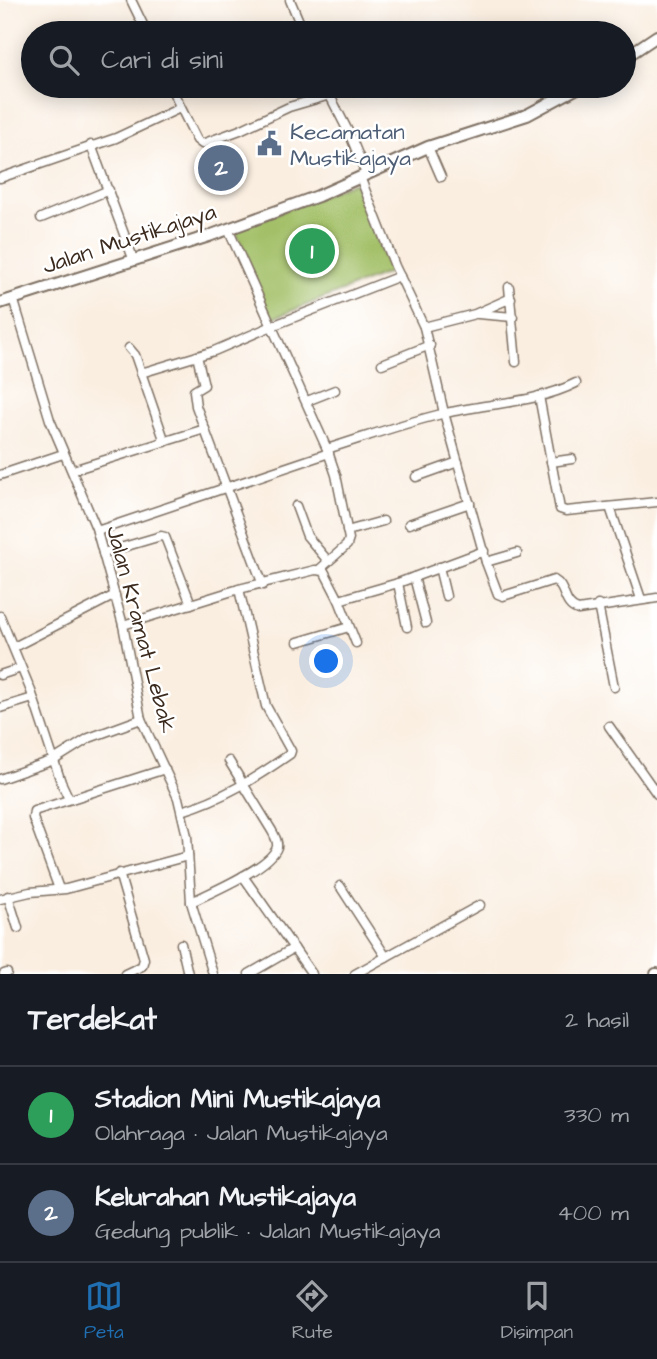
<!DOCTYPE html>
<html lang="id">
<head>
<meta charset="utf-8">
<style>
	:root { --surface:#171b24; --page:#20242c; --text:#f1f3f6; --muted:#9ea1a6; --line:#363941; --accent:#1f6fb2 }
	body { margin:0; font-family:"Architects Daughter",sans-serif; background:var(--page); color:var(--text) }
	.you { position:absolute; left:327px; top:662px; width:24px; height:24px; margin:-18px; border:5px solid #fff; border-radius:50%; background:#1a73e8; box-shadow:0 0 0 10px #1a73e833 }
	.badge { display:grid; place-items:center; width:46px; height:46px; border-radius:50%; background:var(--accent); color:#fff; font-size:23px; font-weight:700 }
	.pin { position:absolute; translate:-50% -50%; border:4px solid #fff; box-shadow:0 2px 7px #0006 }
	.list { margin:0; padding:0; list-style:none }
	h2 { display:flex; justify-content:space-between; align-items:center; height:91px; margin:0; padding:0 28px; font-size:30px }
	h2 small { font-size:23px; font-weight:400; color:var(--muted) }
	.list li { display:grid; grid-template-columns:46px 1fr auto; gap:21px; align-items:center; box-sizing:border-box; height:98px; padding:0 28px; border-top:2px solid var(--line) }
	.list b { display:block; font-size:26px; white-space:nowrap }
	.list p { margin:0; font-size:23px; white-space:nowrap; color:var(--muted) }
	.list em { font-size:23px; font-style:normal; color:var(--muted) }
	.icon { flex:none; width:38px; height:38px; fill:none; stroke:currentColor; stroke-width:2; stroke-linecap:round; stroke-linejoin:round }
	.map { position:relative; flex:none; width:657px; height:974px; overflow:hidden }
	.search { position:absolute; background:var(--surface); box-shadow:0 4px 18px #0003; left:21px; right:21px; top:21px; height:77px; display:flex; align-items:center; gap:18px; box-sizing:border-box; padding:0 24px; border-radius:38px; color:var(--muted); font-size:26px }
	.sheet { height:287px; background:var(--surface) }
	nav { display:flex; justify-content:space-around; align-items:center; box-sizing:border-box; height:98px; border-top:2px solid var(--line); background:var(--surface); font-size:19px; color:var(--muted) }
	nav a { display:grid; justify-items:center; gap:4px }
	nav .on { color:var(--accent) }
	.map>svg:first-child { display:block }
	.green { fill:#a3c067; stroke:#6f7542; stroke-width:2 }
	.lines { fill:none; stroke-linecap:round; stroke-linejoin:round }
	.street-casing { stroke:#7e6f62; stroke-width:11 }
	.secondary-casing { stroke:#7e6f62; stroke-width:14 }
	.street { stroke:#fff; stroke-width:8 }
	.secondary { stroke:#fff; stroke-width:10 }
	.labels { text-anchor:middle; stroke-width:5; stroke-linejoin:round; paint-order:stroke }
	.service-label { font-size:23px; fill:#4e5e75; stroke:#fff; text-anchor:start }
	.street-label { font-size:23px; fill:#3b2a1e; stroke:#fff }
</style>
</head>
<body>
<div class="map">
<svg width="657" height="974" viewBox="0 0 657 974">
	<rect width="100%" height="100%" fill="#fff"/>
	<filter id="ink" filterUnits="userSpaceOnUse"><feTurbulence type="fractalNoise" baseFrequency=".0143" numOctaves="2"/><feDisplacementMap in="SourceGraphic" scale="14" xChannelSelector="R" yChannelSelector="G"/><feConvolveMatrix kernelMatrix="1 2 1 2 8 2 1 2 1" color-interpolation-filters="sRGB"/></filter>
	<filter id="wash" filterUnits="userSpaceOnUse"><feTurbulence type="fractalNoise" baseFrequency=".00686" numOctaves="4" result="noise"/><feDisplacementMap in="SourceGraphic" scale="28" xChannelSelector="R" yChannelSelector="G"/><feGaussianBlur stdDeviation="1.57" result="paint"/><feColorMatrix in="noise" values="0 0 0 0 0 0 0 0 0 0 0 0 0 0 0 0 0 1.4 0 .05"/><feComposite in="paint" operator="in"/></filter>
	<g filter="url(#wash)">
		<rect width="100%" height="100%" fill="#faeee0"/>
		<path class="green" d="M354 182 390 272 271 319 235 230Z"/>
	</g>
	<g filter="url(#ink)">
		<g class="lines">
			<defs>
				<g id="street">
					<path d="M131 0 147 33"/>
					<path d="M290 0 304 33"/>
					<path d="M170 86 197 140 202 144 240 130 289 107 330 95"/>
					<path d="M325 86 350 135 366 174"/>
					<path d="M91 145 134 261"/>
					<path d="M428 147 441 177"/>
					<path d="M360 177 395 266 424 327 444 413 486 562 498 594 503 596 554 580C567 587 562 605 578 610L657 598"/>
					<path d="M0 178 116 138 180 108"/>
					<path d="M41 218 109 190"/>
					<path d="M228 229 327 449 336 475 349 539 347 545 320 569"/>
					<path d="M509 287 516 362"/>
					<path d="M13 298 50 420 96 528 123 625 141 719 178 798 187 836 191 902 213 974"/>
					<path d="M478 314 513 317"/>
					<path d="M424 327 475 314 511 298"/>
					<path d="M129 348 135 355 165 442"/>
					<path d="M197 356 204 385 194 391 196 406 263 585"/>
					<path d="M382 364 430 345"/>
					<path d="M141 373 214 351 272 326 400 276"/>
					<path d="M539 396 560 509 566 511 657 502"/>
					<path d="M307 401 335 390"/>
					<path d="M327 449C366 437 406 422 446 413 488 403 537 403 576 383"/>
					<path d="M551 462 572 459"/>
					<path d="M73 470 205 429"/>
					<path d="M0 475 63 454"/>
					<path d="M416 477 458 462"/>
					<path d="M296 506 307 536 328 561"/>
					<path d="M610 507 641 599"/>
					<path d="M409 524 470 503"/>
					<path d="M97 531 329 453"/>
					<path d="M347 531 383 521"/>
					<path d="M103 553 161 536 165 537 191 604"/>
					<path d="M486 562 517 553"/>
					<path d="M439 567 446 596"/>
					<path d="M414 577 426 623"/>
					<path d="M398 583 407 627"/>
					<path d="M339 600 356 643"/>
					<path d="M598 605 614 687"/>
					<path d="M0 616 31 691 61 782 69 799"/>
					<path d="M123 625 239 589 315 570 324 571 339 600 398 583 484 551"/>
					<path d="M298 642 349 627"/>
					<path d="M14 647 115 595"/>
					<path d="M0 675 21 668"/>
					<path d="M0 708 33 698"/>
					<path d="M609 726 657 794"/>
					<path d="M0 779 54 760 89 738 141 719"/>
					<path d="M182 811C224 798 254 779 290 754L291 751 266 706 239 589"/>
					<path d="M119 873 144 959 142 966 125 974"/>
					<path d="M243 876 312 974"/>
					<path d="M340 886 386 957"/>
					<path d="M59 889 33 818 34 811 165 769"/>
					<path d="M8 896 18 928"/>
					<path d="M0 899 30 892 66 889 188 856"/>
					<path d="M191 902C210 893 271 867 277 847 278 841 275 837 272 831L229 761"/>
					<path d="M181 944 188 974"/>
					<path d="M4 974 7 973"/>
					<path d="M249 974 294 948"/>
					<path d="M355 974 480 905"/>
				</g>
				<g id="secondary">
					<path d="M624 58 657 36"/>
					<path d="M0 303 209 236 318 196 428 147 527 115 581 86"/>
					<path d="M656 974H657"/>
				</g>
			</defs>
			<use href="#street" class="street-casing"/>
			<use href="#secondary" class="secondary-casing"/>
			<use href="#street" class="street"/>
			<use href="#secondary" class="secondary"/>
		</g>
	</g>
	<defs>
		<symbol id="civic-bare" viewBox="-9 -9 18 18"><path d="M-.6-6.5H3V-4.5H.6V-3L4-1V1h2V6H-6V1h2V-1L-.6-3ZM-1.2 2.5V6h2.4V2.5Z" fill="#5c6f8a" stroke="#fff" stroke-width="2.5" paint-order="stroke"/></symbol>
	</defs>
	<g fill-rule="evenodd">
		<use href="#civic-bare" x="252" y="126" width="35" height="35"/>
	</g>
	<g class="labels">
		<g class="service-label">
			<text x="290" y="139">Kecamatan<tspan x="290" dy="26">Mustikajaya</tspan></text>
		</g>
		<g class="street-label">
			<text transform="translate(129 238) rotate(-18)" y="8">Jalan Mustikajaya</text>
			<text transform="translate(142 629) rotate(75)" y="8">Jalan Kramat Lebak</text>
		</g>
	</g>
</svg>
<div class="you"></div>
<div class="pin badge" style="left:312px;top:251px;background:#2e9e5b">1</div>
<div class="pin badge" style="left:221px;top:168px;background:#5c6f8a">2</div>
<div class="search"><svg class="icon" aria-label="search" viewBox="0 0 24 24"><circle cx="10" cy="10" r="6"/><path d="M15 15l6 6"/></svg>Cari di sini</div>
</div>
<section class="sheet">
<h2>Terdekat<small>2 hasil</small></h2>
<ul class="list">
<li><span class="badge" style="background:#2e9e5b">1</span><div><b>Stadion Mini Mustikajaya</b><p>Olahraga · Jalan Mustikajaya</p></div><em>330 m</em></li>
<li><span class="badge" style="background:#5c6f8a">2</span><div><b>Kelurahan Mustikajaya</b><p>Gedung publik · Jalan Mustikajaya</p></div><em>400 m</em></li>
</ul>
</section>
<nav>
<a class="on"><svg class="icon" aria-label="map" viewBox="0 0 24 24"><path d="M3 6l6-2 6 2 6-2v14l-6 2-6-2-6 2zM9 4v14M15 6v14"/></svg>Peta</a>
<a><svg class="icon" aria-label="directions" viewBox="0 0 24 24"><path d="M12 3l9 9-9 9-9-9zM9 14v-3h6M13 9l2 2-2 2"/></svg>Rute</a>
<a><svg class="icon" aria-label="saved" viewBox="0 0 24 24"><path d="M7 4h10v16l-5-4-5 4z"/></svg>Disimpan</a>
</nav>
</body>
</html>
